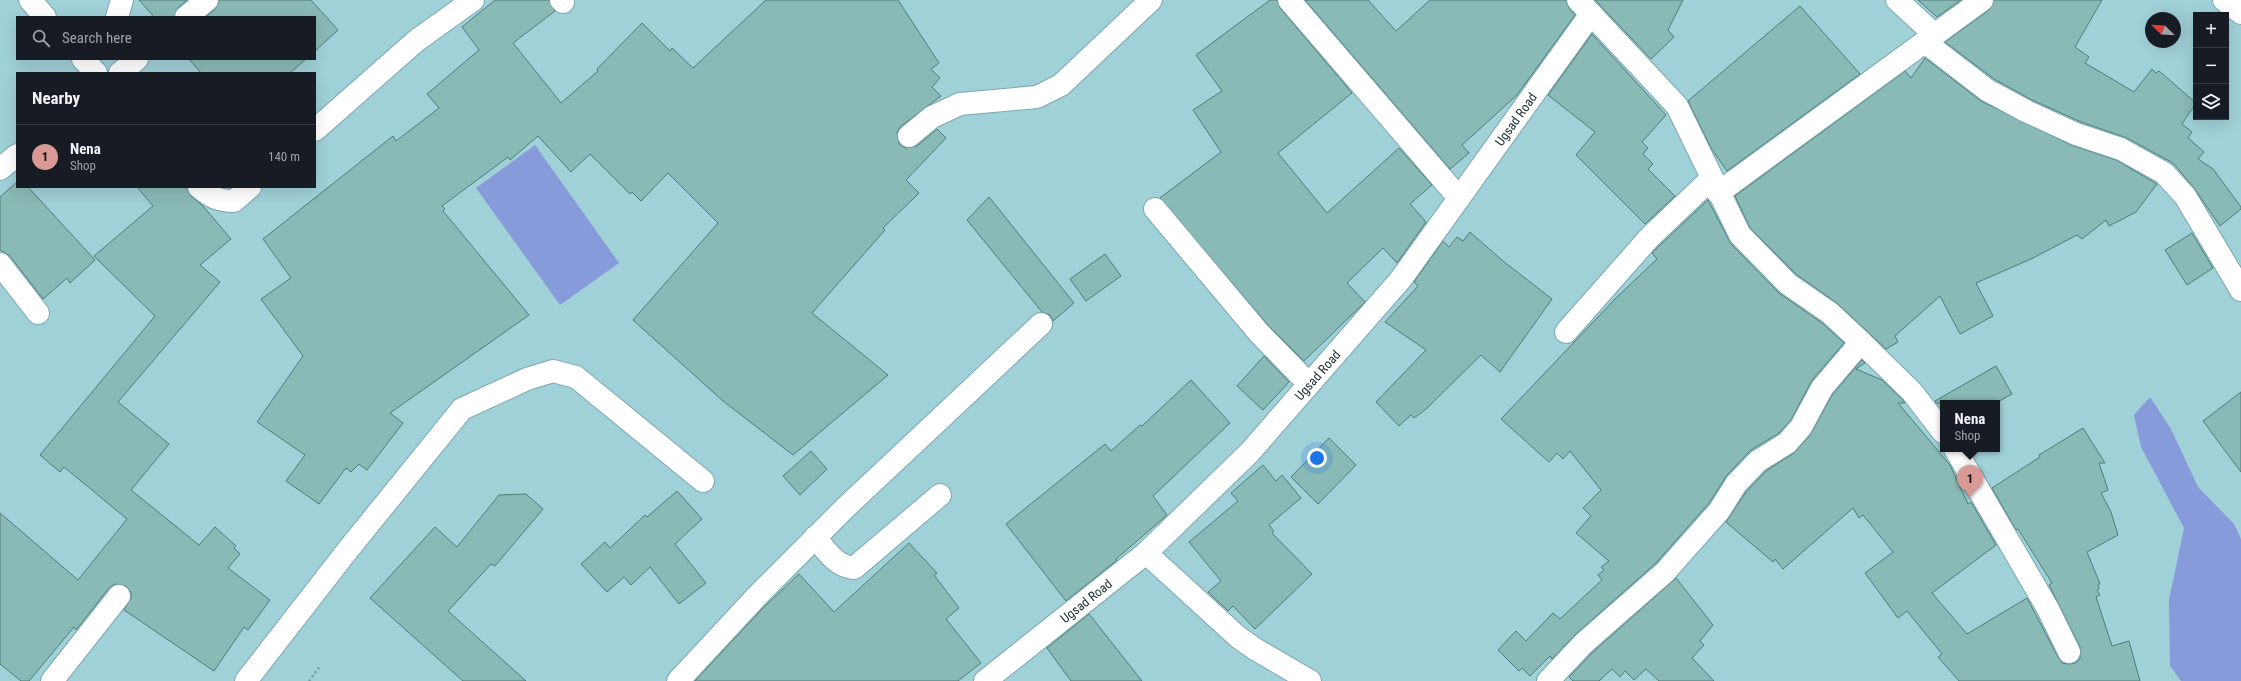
<!DOCTYPE html>
<html lang="en">
<head>
<meta charset="utf-8">
<style>
	:root { --surface:#171b24; --page:#242831; --text:#f1f3f6; --muted:#9ea1a6; --line:#363941; --accent:#d99a95 }
	body { margin:0; font-family:"Roboto Condensed",sans-serif; background:var(--page); color:var(--text) }
	.controls { position:absolute; right:12px; top:12px; display:grid; overflow:hidden; border-radius:0px; box-shadow:0 4px 16px #0002 }
	.controls button { width:36px; height:36px; display:grid; place-items:center; padding:0; border:0; border-bottom:1px solid var(--line); background:var(--surface); color:var(--text); font:20px sans-serif }
	.compass { position:absolute; left:2145px; top:12px; width:36px; height:36px; border-radius:50%; background:var(--surface); box-shadow:0 4px 16px #0002; rotate:294deg }
	.you { position:absolute; left:1317px; top:458px; width:14px; height:14px; margin:-10px; border:3px solid #fff; border-radius:50%; background:#1a73e8; box-shadow:0 0 0 6px #1a73e833 }
	.badge { display:grid; place-items:center; width:26px; height:26px; border-radius:50%; background:var(--accent); color:#111; font-size:13px; font-weight:700 }
	.pin { position:absolute; translate:-50% -33px; filter:drop-shadow(0 1px 2px #0008) }
	.pin::after { content:''; position:absolute; top:21px; width:14px; height:12px; background:inherit; clip-path:polygon(0 0,100% 0,50% 100%) }
	.popup { position:absolute; left:1940px; top:400px; width:60px; height:52px; box-sizing:border-box; display:grid; place-content:center; border-radius:0px; background:var(--surface); filter:drop-shadow(0 1px 3px #0005); font-size:13px; white-space:nowrap; color:var(--muted) }
	.popup b { font-size:15px; color:var(--text) }
	.popup::after { content:''; position:absolute; left:50%; top:100%; margin-left:-8px; border:8px solid transparent; border-top-color:var(--surface) }
	.list { margin:0; padding:0; list-style:none }
	h2 { display:flex; justify-content:space-between; align-items:center; height:52px; margin:0; padding:0 16px; font-size:17px }
	h2 small { font-size:13px; font-weight:400; color:var(--muted) }
	.list li { display:grid; grid-template-columns:26px 1fr auto; gap:12px; align-items:center; box-sizing:border-box; height:64px; padding:0 16px; border-top:1px solid var(--line) }
	.list b { display:block; font-size:15px; white-space:nowrap }
	.list p { margin:0; font-size:13px; white-space:nowrap; color:var(--muted) }
	.list em { font-size:13px; font-style:normal; color:var(--muted) }
	.icon { flex:none; width:22px; height:22px; fill:none; stroke:currentColor; stroke-width:2; stroke-linecap:round; stroke-linejoin:round }
	.map { position:relative; flex:none; width:2241px; height:681px; overflow:hidden }
	.search { position:absolute; background:var(--surface); box-shadow:0 4px 16px #0002; left:16px; top:16px; width:300px; height:44px; display:flex; align-items:center; gap:10px; box-sizing:border-box; padding:0 14px; border-radius:0px; color:var(--muted); font-size:15px }
	.panel { position:absolute; background:var(--surface); box-shadow:0 4px 16px #0002; left:16px; top:72px; width:300px; height:116px; border-radius:0px }
	.map>svg:first-child { display:block }
	.green { fill:#879bda }
	.building { fill:#8abab6; stroke:#4e7c79 }
	.lines { fill:none; stroke-linecap:round; stroke-linejoin:round }
	.minor-casing { stroke:#7aa8b1; stroke-width:24 }
	.path { stroke:#759ca3; stroke-width:2.5; stroke-dasharray:2 3; stroke-linecap:butt }
	.minor { stroke:#fff; stroke-width:22 }
	.labels { text-anchor:middle; stroke-width:3; stroke-linejoin:round; paint-order:stroke }
	.street-label { font-size:13px; fill:#1a2d31; stroke:#d4ecf0 }
</style>
</head>
<body>
<div class="map">
<svg width="2241" height="681" viewBox="0 0 2241 681">
	<rect width="100%" height="100%" fill="#a0d0d8"/>
	<g class="green">
		<path d="M535 145 619 263 560 305 476 188Z"/>
		<path d="M2150 397 2171 429 2198 487 2234 524 2241 539V681H2181L2170 666 2169 600 2184 528 2141 447 2134 415Z"/>
	</g>
	<g class="building">
		<path d="M139 0H187L178 8 174 17H154Z"/>
		<path d="M219 0H311L338 30 315 51V17H206L215 9Z"/>
		<path d="M495 0H549L555 11 513 43 561 103 598 71 597 69 642 23 670 51 672 48 693 68 766 0H898L939 63 931 69 940 78 932 87 941 96 901 126 897 132 899 144 905 148 917 146 937 129 946 138 906 180 919 193 883 228 885 230 812 313 888 375 793 455 723 401 633 320 718 223 668 173 641 201 632 192 630 194 590 154 571 172 538 136 510 160 508 157 442 206 445 209 443 211 529 315 390 413 403 423 367 470 359 464 351 472 346 468 319 504 286 481 305 455 257 422 303 356 261 299 291 278 263 239 393 136 396 141 439 108 427 94 479 50 462 27Z"/>
		<path d="M1270 0H1277L1280 8 1352 93 1278 153 1327 213 1399 148 1432 185 1410 204 1426 222 1397 263 1383 248 1347 283 1365 302 1304 361 1268 325 1160 198 1221 152 1193 110 1222 91 1196 55Z"/>
		<path d="M1305 0H1368L1396 31 1430 0H1566L1569 8 1575 15 1517 95 1462 145 1469 153 1450 169Z"/>
		<path d="M1595 0H1683L1668 30 1674 37 1651 59Z"/>
		<path d="M1918 0H1961L1937 17Z"/>
		<path d="M1994 0H2102L2075 47 2089 57 2085 63 2134 92 2152 69 2156 73 2159 71 2196 103 2182 124 2192 132 2188 138 2204 152 2198 159 2213 169 2241 207V209L2220 226 2194 188 2173 163 2127 138 2081 122 2032 100 1994 79 1945 42 1989 10Z"/>
		<path d="M1800 6 1860 74 1727 171 1711 148 1688 101Z"/>
		<path d="M1592 34 1666 115 1642 142 1648 148 1643 154 1653 164 1648 169 1675 196 1645 224 1576 155 1595 132 1548 95Z"/>
		<path d="M1925 58 1981 101 2071 145 2116 160 2157 184 2136 212 2109 226 2106 220 2082 239 2077 235 2031 259 1976 283 1993 316 1960 334 1940 296 1895 336 1898 342 1886 349 1838 304 1796 274 1750 228 1735 196 1905 71 1911 78Z"/>
		<path d="M189 59H306L290 73H201Z"/>
		<path d="M17 182V187H28L95 260 70 283 67 278 43 299 10 256 0 250V197Z"/>
		<path d="M137 187H186L191 196 202 205 231 239 200 265 220 282 118 402 169 444 131 490 199 545 215 527 236 546 234 548 240 554 228 568 270 600 248 630 244 627 214 671 124 610 131 598V592L126 586 115 584 109 588 76 630 74 627 29 681H21L0 664V513L78 580 127 519 64 467 60 472 40 455 155 316 94 256 153 206Z"/>
		<path d="M989 197 1074 303 1053 321 1050 315 1042 312 967 220Z"/>
		<path d="M1708 200 1731 244 1779 293 1822 323 1844 343 1812 380 1791 420 1779 433 1751 450 1727 475 1709 503 1656 563 1576 634 1552 659 1550 656 1530 676 1522 668 1519 671 1498 650 1516 631 1526 641 1553 613 1560 619 1602 580 1598 575 1604 570 1601 567 1609 561 1576 533 1591 516 1583 508 1601 490 1570 451 1563 459 1557 453 1549 462 1501 419 1617 297 1657 259 1652 253 1658 247Z"/>
		<path d="M1470 232 1503 261 1552 299 1500 372 1481 355 1425 410 1414 418 1411 415 1399 426 1376 402 1426 350 1385 322 1418 286 1414 282 1443 241 1449 247 1457 237 1463 241Z"/>
		<path d="M2192 233 2213 268 2187 285 2165 250Z"/>
		<path d="M1105 254 1121 276 1086 301 1070 279Z"/>
		<path d="M1264 356 1289 382 1263 410 1237 386Z"/>
		<path d="M1862 360 1865 363 1856 369 1882 380 1903 400 1905 403H1898L1950 465 1968 504 1971 502 1996 545 1932 593 1967 634 2027 598 2058 657 2062 663 2069 664 2075 663 2080 659V647L2049 585 2052 583 2018 529 2016 530 1992 488 2040 457 2039 455 2083 428 2105 463H2099L2108 490 2101 493 2111 512 2118 535 2087 552 2100 584H2098L2099 589 2097 590 2100 595 2096 597 2112 646 2129 641 2140 681H1959L1938 657 1942 654 1907 611 1898 618 1865 573 1893 552 1863 515 1859 518 1853 508 1783 569 1775 559 1773 562 1726 522 1746 492 1766 471 1794 453 1810 435 1832 395Z"/>
		<path d="M1996 366 2012 394 1996 403H1936L1935 401Z"/>
		<path d="M1191 380 1230 423 1153 496 1167 515 1116 559 1117 560 1066 601 1006 524 1105 444 1111 451 1140 425 1142 426Z"/>
		<path d="M2241 392V472L2203 421Z"/>
		<path d="M1329 438 1356 465 1318 504 1291 477Z"/>
		<path d="M811 451 827 469 800 495 783 476Z"/>
		<path d="M1263 465 1276 481 1282 475 1301 498 1269 525 1274 531 1272 533 1312 574 1255 629 1233 606 1228 611 1208 592 1221 581 1189 542 1238 501 1231 493Z"/>
		<path d="M677 491 702 519 675 544 706 583 679 604 650 567 631 585 624 577 607 592 581 564 605 542 610 548 645 515 647 517Z"/>
		<path d="M526 494 543 509 495 566 491 564 448 611 526 681H463L370 598 435 527 457 547 499 495Z"/>
		<path d="M909 543 937 573 934 575 959 608 946 619 981 663 958 681H695L762 609 799 574 834 612Z"/>
		<path d="M1676 578 1713 625 1700 641 1704 645 1692 658 1714 681H1659L1646 669 1634 680 1625 671 1620 677 1612 669 1599 681H1573L1569 677 1593 652Z"/>
		<path d="M1089 614 1142 681H1071L1047 648Z"/>
	</g>
	<g class="lines">
		<defs>
			<g id="minor">
				<path d="M30 0 45 17"/>
				<path d="M561 0 563 2"/>
				<path d="M1289 0 1459 198"/>
				<path d="M1578 0 1677 106 1740 235 1788 284 1830 313 1861 342 1912 392 1943 432"/>
				<path d="M1897 0 1935 35"/>
				<path d="M2224 0 2241 13"/>
				<path d="M117 17 122 0"/>
				<path d="M186 17 207 0"/>
				<path d="M1926 43 1987 90 2026 111 2076 134 2121 149 2164 173 2185 196 2241 290"/>
				<path d="M83 59 96 73"/>
				<path d="M120 73 137 59"/>
				<path d="M315 130 416 41 473 0"/>
				<path d="M909 136 932 117 960 104 1037 97 1061 85 1151 0"/>
				<path d="M0 169 17 155"/>
				<path d="M199 187C211 197 218 201 234 201L250 187"/>
				<path d="M1718 193 1982 0"/>
				<path d="M1155 209 1259 333 1309 384"/>
				<path d="M0 264 38 313"/>
				<path d="M1566 332 1649 238 1712 178"/>
				<path d="M1955 449 2048 609 2069 652"/>
				<path d="M815 537C827 551 835 566 854 568L940 495"/>
				<path d="M1146 553 1238 637 1255 649 1310 681"/>
				<path d="M52 681 119 596"/>
				<path d="M246 681 347 551 462 409 527 379 553 371 576 377 703 481"/>
				<path d="M678 681 757 596 846 507 1041 324"/>
				<path id="s1" d="M985 681 1146 553 1250 452 1401 279 1591 14"/>
				<path d="M1548 681 1584 643 1665 572 1719 511 1736 484 1758 461 1787 443 1801 427 1822 388 1861 342"/>
			</g>
		</defs>
		<use href="#minor" class="minor-casing"/>
		<path class="path" d="M309 681 320 666"/>
		<use href="#minor" class="minor"/>
	</g>
	<g class="labels">
		<g class="street-label">
			<text dy="5" stroke="none"><textPath href="#s1" startOffset="777">Ugsad Road</textPath></text>
			<text dy="5" stroke="none"><textPath href="#s1" startOffset="453">Ugsad Road</textPath></text>
			<text dy="5" stroke="none"><textPath href="#s1" startOffset="129">Ugsad Road</textPath></text>
		</g>
	</g>
</svg>
<div class="controls">
<button>+</button>
<button>−</button>
<button><svg class="icon" aria-label="layers" viewBox="0 0 24 24"><path d="M12 4l9 5-9 5-9-5zM3 14l9 5 9-5"/></svg></button>
</div>
<svg class="compass" viewBox="-18 -18 36 36"><path d="M0-13l5 13h-10z" fill="#e53935"/><path d="M0 13l5-13h-10z" fill="#9ea1a6"/></svg>
<div class="you"></div>
<div class="pin badge" style="left:1970px;top:498px">1</div>
<div class="popup"><b>Nena</b>Shop</div>
<div class="search"><svg class="icon" aria-label="search" viewBox="0 0 24 24"><circle cx="10" cy="10" r="6"/><path d="M15 15l6 6"/></svg>Search here</div>
<section class="panel">
<h2>Nearby<small></small></h2>
<ul class="list">
<li><span class="badge">1</span><div><b>Nena</b><p>Shop</p></div><em>140 m</em></li>
</ul>
</section>
</div>
</body>
</html>
